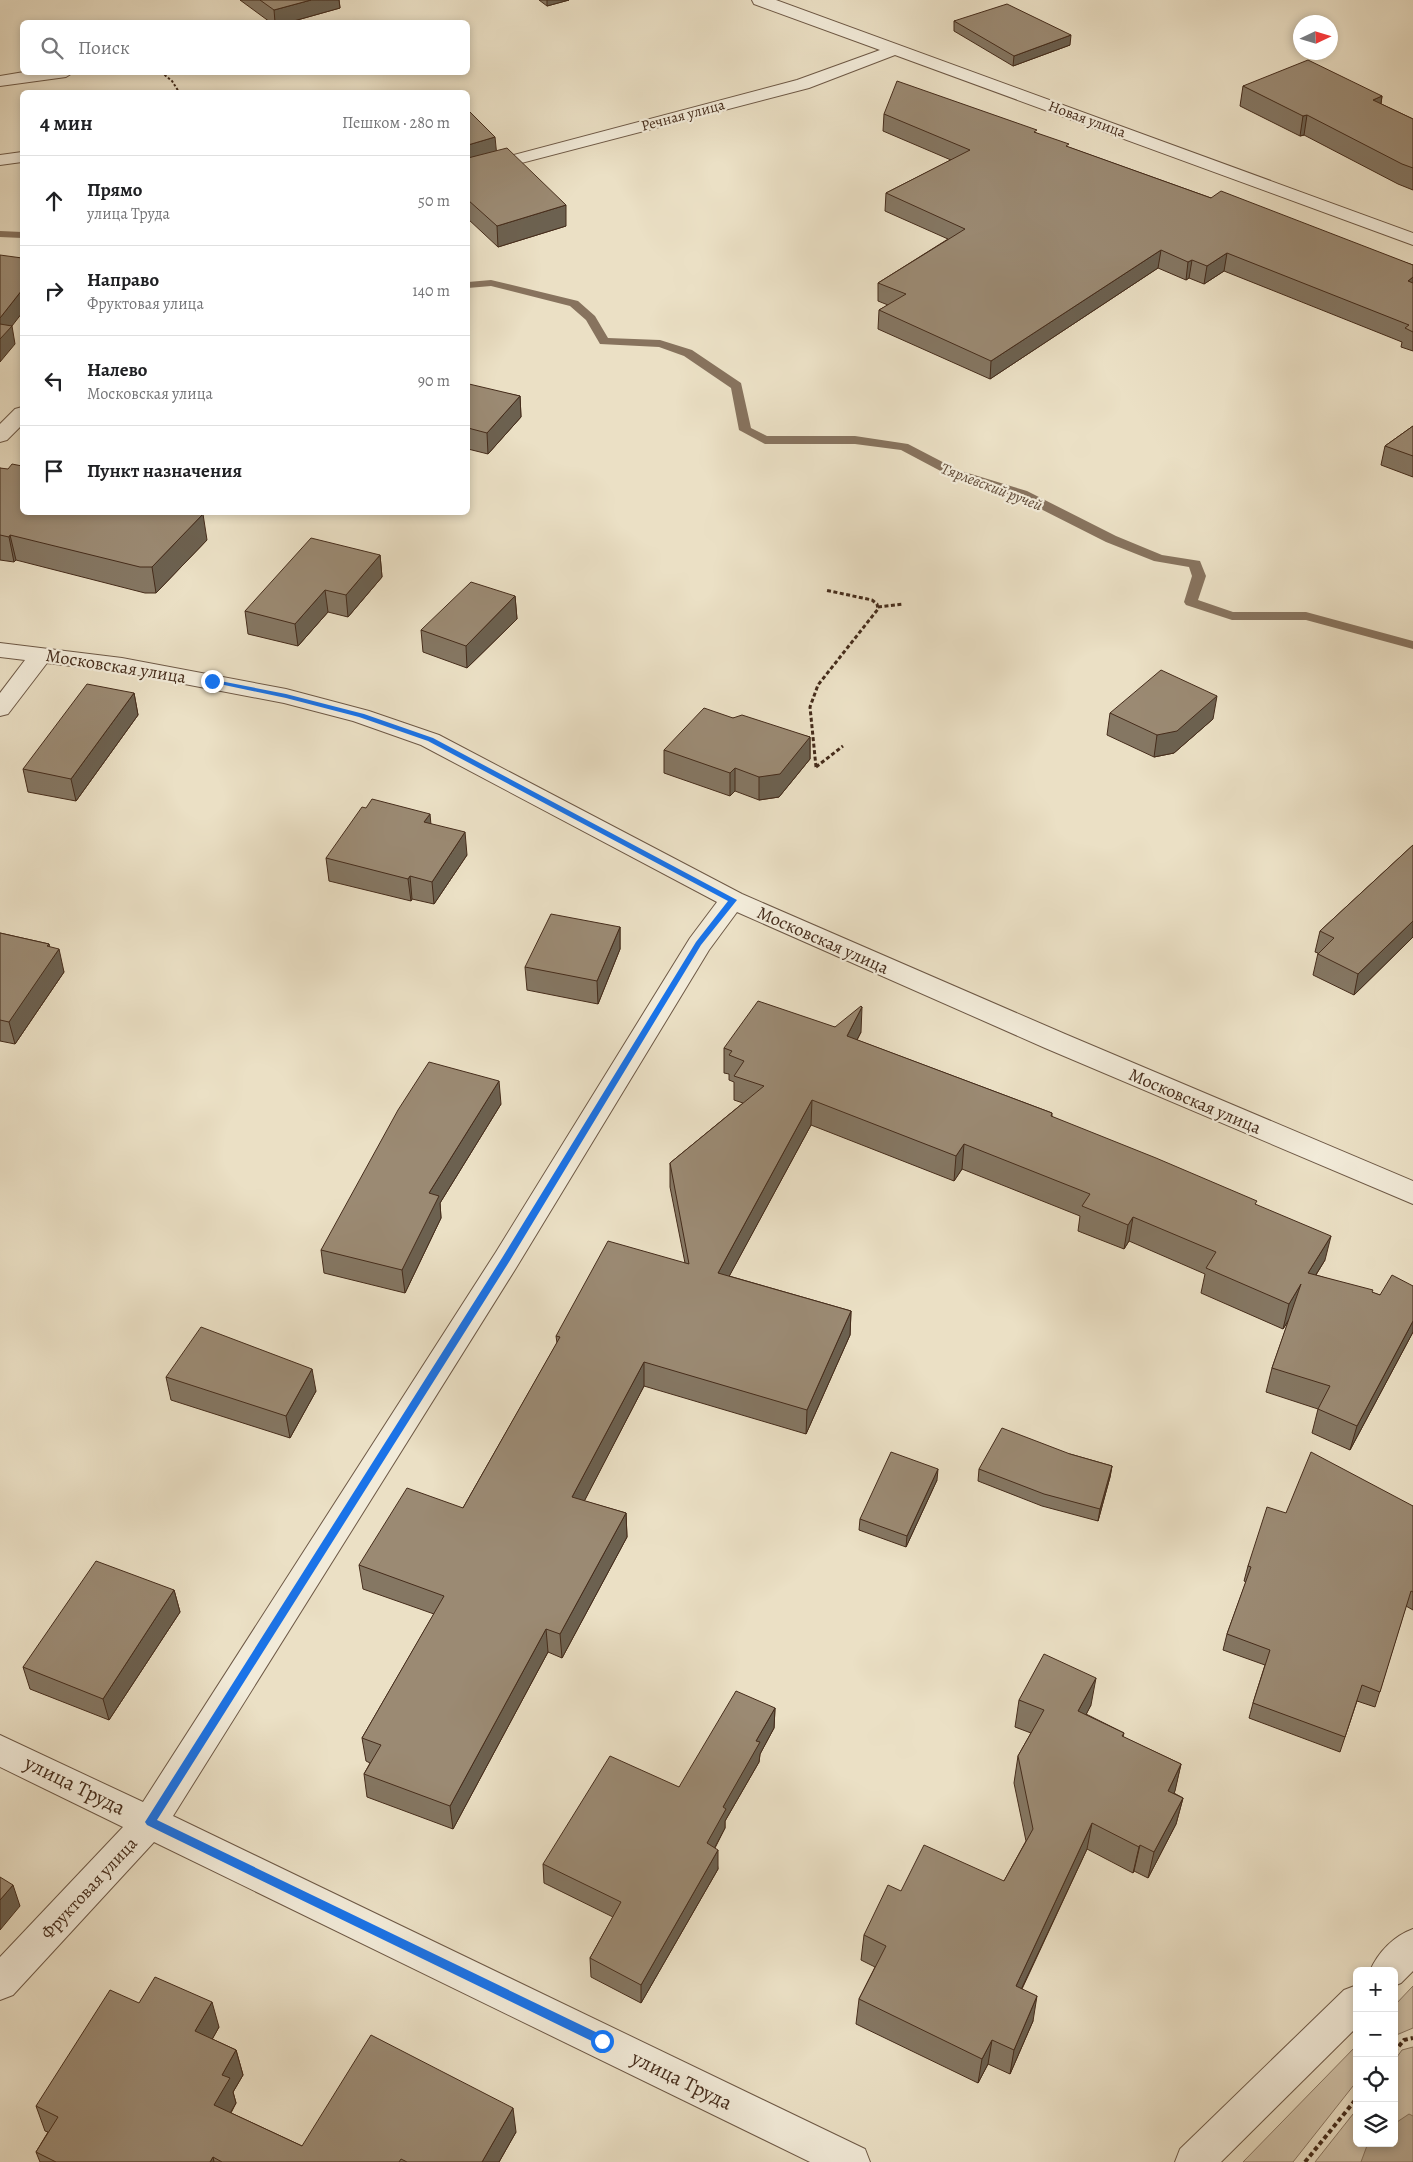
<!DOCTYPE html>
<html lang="ru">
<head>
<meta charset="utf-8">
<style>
	:root { --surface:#fff; --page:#f6f6f6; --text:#202124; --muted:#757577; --line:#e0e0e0 }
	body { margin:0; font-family:Alegreya,serif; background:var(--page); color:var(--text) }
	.controls { position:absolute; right:15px; bottom:15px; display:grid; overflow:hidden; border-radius:8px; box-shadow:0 2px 8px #0003 }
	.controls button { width:45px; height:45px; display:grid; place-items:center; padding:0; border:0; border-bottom:1px solid var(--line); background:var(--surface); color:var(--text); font:25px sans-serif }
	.compass { position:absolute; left:1293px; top:15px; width:45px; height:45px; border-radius:50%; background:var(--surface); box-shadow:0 2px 8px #0003; rotate:86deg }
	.stop { position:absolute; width:15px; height:15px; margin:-11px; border:4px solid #1a73e8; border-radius:50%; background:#fff }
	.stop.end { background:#1a73e8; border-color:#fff; box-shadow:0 1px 5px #0008 }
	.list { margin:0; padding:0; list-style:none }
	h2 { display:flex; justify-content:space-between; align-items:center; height:65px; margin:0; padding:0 20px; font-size:21px }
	h2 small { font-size:16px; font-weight:400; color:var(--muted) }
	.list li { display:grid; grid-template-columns:32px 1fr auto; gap:15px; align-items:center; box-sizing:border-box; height:90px; padding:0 20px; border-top:1px solid var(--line) }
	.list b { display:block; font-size:19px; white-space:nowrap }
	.list p { margin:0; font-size:16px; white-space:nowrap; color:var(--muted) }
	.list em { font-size:16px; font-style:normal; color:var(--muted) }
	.icon { flex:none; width:28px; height:28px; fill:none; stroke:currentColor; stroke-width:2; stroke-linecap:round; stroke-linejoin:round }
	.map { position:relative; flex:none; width:1413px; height:2162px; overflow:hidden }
	.search { position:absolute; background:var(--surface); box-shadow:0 2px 8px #0003; left:20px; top:20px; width:450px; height:55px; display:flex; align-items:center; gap:12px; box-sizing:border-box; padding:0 18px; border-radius:8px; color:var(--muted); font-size:19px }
	.panel { position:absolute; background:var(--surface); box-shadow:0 2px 8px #0003; left:20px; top:90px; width:450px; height:425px; border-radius:8px }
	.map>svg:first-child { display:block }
	.green { fill:#cfc1a8; stroke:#8a7662 }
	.water { fill:#b3a38b; stroke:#87735e }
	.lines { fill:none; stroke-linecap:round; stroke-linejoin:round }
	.stream { fill:#87735e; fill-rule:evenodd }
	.minor-casing { stroke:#6e5946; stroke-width:2 }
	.path-far2 { stroke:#452c1b; stroke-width:2; stroke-dasharray:2.5 2; stroke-linecap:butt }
	.path-far1 { stroke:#452c1b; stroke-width:3; stroke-dasharray:4 2.5; stroke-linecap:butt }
	.path { stroke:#452c1b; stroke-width:4; stroke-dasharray:4.5 3; stroke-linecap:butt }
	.minor { fill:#f2ebd9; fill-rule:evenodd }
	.wall { fill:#857763; stroke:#452c1b }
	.shaded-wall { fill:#6c6150; stroke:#452c1b }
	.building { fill:#9b8a73; stroke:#452c1b }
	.route { fill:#1a73e8 }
	.labels { text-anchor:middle; stroke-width:4.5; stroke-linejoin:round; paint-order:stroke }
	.far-street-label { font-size:15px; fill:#452c1b; stroke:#f2ebd9 }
	.far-water-label { font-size:16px; font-style:italic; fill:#604a37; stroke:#f2ebd9 }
	.street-label { font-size:18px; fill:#452c1b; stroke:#f2ebd9 }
	.near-street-label { font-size:21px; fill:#452c1b; stroke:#f2ebd9 }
</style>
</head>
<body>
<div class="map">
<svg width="1413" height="2162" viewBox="0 0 1413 2162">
	<rect width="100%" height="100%" fill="#ebe0c5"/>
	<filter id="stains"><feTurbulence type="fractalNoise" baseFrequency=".004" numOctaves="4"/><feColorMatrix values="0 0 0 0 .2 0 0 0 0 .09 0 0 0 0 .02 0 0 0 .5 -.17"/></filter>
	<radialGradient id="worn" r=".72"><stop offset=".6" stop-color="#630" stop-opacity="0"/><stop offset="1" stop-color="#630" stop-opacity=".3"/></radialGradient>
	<g class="green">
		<path d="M1413 1986V2028L1394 2036V2006Z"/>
		<path d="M1357 2045V2081L1293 2162H1243Z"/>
		<path d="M1413 2047V2162H1315L1357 2109V2143H1394V2061L1402 2050Z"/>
	</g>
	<path class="water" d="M1409 2114 1413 2116V2162H1361L1368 2143H1394V2124Z"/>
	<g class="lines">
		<g class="stream">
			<path d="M0 231 22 232V238L0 237Z"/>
			<path d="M491 280 578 301 595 316 608 338 660 340 692 350 741 383 751 428 767 436H855L908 444 958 470 1027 491 1116 536 1162 555 1200 561 1206 576 1198 600 1233 612H1306L1413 641V649L1306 620H1232L1186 605 1184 602 1192 576 1189 567 1154 561 1106 542 1017 497 950 476 901 450 855 444H765L739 430 731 388 684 356 659 347 600 344 586 320 570 306 491 286 468 288V282Z"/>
		</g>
		<defs>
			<g id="minor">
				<path d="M752 0H776L1413 233V245L895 55 809 88 468 177V167L797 80 880 50 754 4Z"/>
				<path d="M24 72H74L66 77 0 86V76Z"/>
				<path d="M22 152V162L0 165V155Z"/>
				<path d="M22 407V425L7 440 0 442V424L15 409Z"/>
				<path d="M0 643 122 658 286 689 369 711 439 735 742 894 1065 1034 1413 1181V1204L1045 1048 737 912 709 950 516 1268 173 1816 865 2149 870 2162H810L154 1842 13 1995 0 2000V1957L123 1827 0 1767V1735L143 1802 496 1252 690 938 717 902 421 745 353 721 284 703 122 672 47 663 8 714 0 716V693L25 660 0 657Z"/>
				<path d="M1413 1929V1971L1401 1983 1394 1986V1971H1370C1378 1952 1394 1936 1413 1929Z"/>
				<path d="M1357 1985V2027L1221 2162H1175L1180 2149 1344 1990Z"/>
			</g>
		</defs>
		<use href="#minor" class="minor-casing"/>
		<path class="path-far2" d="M161 72 172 81 179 92"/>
		<g class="path-far1">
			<path d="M878 607 903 604"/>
			<path d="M816 767 810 707 818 685 878 609 877 604 872 600 825 590"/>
			<path d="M816 767 843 746"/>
		</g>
		<g class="path">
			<path d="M1394 2052 1404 2040 1413 2038"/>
			<path d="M1305 2162 1357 2098"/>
		</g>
		<use href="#minor" class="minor"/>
	</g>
	<g class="wall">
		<path d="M240 0H339L340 8 290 22H270Z"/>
		<path d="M539 0H569L547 6Z"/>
		<path d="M954 21 1070 45 1013 66 954 31Z"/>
		<path d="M1243 86 1382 96 1381 104 1413 119V190L1398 184 1304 135 1300 136 1240 106Z"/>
		<path d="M468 110 496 151 566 226 498 247 468 219Z"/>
		<path d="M884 114 1036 133 1068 147 1211 198 1413 265V351L1401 347 1402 342 1224 271 1204 284 1189 278 1186 280 1158 268 990 379 878 329 879 310 888 305 878 301V283L948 239 885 211 886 193 951 160 883 131Z"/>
		<path d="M468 386 520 396 521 417 488 454 468 449Z"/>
		<path d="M1413 426V477L1381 465 1385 446Z"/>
		<path d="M0 468 207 540 156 593H145L16 560 14 562 0 560Z"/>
		<path d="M380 555 382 577 348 617 328 612 298 646 248 634 245 611Z"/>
		<path d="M515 596 517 619 467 668 423 652 421 630Z"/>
		<path d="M134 693 138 715 76 801 28 792 23 769Z"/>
		<path d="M1110 713 1213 719 1174 753 1154 757 1107 735Z"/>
		<path d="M733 718 810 737V759L779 797 759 800 735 791 730 796 664 773V750Z"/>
		<path d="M431 824 467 855 434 904 412 899 411 901 329 881 326 858Z"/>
		<path d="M1413 845V937L1354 995 1313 975 1318 953 1315 952 1320 931Z"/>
		<path d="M620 927V949L598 1004 527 990 525 967Z"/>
		<path d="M0 933 49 944V947L64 972 15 1044 0 1041Z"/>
		<path d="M835 1027 861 1032 857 1040 1052 1113V1117L1256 1205 1325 1260 1316 1275 1380 1295 1413 1286V1332L1350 1450 1312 1433 1318 1409 1266 1392 1272 1368 1289 1320 1283 1329 1201 1293 1205 1274 1129 1241 1124 1249 1078 1231 1080 1216 962 1169 954 1181 811 1125 729 1276 851 1311 850 1335 806 1434 644 1386 584 1501 626 1513 627 1537 562 1658 548 1652 453 1829 367 1797 364 1774 370 1763 366 1761 362 1738 434 1614 363 1589 359 1565 463 1508 557 1343 556 1336 685 1263 670 1187V1163L743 1103 734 1100V1082L729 1080V1074L724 1073V1048Z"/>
		<path d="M501 1104 440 1203 441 1218 405 1293 324 1273 321 1250Z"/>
		<path d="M166 1377 316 1391 290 1438 171 1400Z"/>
		<path d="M1070 1454 1112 1466 1110 1477 1098 1521 1042 1506 978 1481 979 1469Z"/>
		<path d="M937 1480 906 1547 859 1530 860 1519Z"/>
		<path d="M1413 1506V1610L1406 1606 1375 1707 1357 1701 1340 1752 1249 1718 1253 1703 1265 1665 1223 1650 1227 1634 1246 1582 1244 1581 1248 1566 1286 1513Z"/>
		<path d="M174 1590 180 1612 109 1720 30 1689 23 1667Z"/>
		<path d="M1019 1700 1091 1705 1086 1714 1124 1733 1123 1737 1181 1764 1174 1793 1183 1798 1176 1824 1148 1878 1134 1871 1133 1873 1087 1849 1022 1989 1033 2021 1010 2074 988 2064 978 2083 856 2024 859 1999 875 1967 861 1960 864 1935 901 1891 1004 1881 1026 1841 1014 1783 1018 1756 1031 1733 1015 1727Z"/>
		<path d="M775 1708 774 1728 760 1754 759 1762 725 1821V1828L715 1848 718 1869 641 2003 591 1977 590 1958 613 1917 544 1883 543 1864 679 1787Z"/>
		<path d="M139 2003 219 2027 212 2039 236 2050 243 2075 233 2092 236 2103 231 2113 302 2146 516 2132 499 2162H40L36 2152 48 2132 45 2131 36 2106Z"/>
	</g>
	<g class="shaded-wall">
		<path d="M311 0H339L340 8 290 22H275L274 10Z"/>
		<path d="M547 0H569L547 6Z"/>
		<path d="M1071 35 1070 45 1013 66 1014 56Z"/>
		<path d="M1382 96 1379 116 1373 100Z"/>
		<path d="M1307 115 1304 135 1300 136 1303 116Z"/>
		<path d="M495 137 497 157 468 166V145Z"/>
		<path d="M566 205V226L498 247 497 226Z"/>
		<path d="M1161 250 1158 268 990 379 991 361Z"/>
		<path d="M1227 253 1224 271 1204 284 1207 266Z"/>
		<path d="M1192 260 1189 278 1186 280 1188 262Z"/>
		<path d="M1413 277V293L1408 281Z"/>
		<path d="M22 290V313L12 326 15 344 0 362V318Z"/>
		<path d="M520 396 521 417 488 454 487 433Z"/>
		<path d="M203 514 207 540 156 593 152 567Z"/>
		<path d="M10 535 16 560 14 562 9 537Z"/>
		<path d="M380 555 382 577 348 617 346 595Z"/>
		<path d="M325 590 328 612 298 646 295 624Z"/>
		<path d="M515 596 517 619 467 668 466 646Z"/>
		<path d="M134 693 138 715 76 801 71 779Z"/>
		<path d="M1217 696 1213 719 1174 753 1154 757 1157 735Z"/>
		<path d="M810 737V759L779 797 759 800V777Z"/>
		<path d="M735 768V791L730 796V773Z"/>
		<path d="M430 814 432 836 424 822Z"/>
		<path d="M465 832 467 855 434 904 432 882Z"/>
		<path d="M410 876 412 899 411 901 408 879Z"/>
		<path d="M1413 921V937L1354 995 1358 974Z"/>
		<path d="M620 927V949L598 1004 597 981Z"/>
		<path d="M49 944 52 959 59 949 64 972 15 1044 9 1022 47 946Z"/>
		<path d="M862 1007 861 1032 846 1061 847 1036Z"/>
		<path d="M499 1081 501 1104 440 1203 441 1218 405 1293 402 1270 429 1193Z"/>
		<path d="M812 1100 811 1125 718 1297V1273Z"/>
		<path d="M964 1144 962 1169 954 1181 956 1156Z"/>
		<path d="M1133 1217 1129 1241 1124 1249 1128 1225Z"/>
		<path d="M1331 1236 1325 1260 1302 1297 1308 1273Z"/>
		<path d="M1301 1284 1296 1308 1283 1329 1289 1304Z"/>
		<path d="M851 1311 850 1335 806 1434 807 1410Z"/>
		<path d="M1413 1321V1332L1350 1450 1357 1426Z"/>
		<path d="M644 1362V1386L574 1521 572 1497Z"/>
		<path d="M312 1369 316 1391 290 1438 286 1416Z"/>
		<path d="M1112 1466 1110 1477 1098 1521 1100 1509Z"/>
		<path d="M938 1469 937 1480 906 1547 907 1536Z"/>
		<path d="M626 1513 627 1537 562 1658 560 1634Z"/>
		<path d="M174 1590 180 1612 109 1720 103 1699Z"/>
		<path d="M546 1629 548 1652 453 1829 450 1806Z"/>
		<path d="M1096 1678 1091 1705 1074 1738 1078 1711Z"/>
		<path d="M775 1708 774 1728 760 1754 759 1762 725 1821V1828L707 1862V1843L723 1807 756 1741Z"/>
		<path d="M1181 1764 1175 1791 1162 1817 1168 1791Z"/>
		<path d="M1183 1798 1176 1824 1148 1878 1154 1852Z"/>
		<path d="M1092 1823 1087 1849 1011 2011 1016 1986Z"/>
		<path d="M1140 1845 1134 1871 1133 1873 1139 1847Z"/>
		<path d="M718 1850V1869L641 2003V1985Z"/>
		<path d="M13 1885 20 1906 0 1930V1900Z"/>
		<path d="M1037 1996 1033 2021 1010 2074 1014 2050Z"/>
		<path d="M212 2002 219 2027 203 2056 195 2031Z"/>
		<path d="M992 2040 988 2064 978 2083 982 2059Z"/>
		<path d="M236 2050 243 2075 233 2092 236 2103 221 2129 214 2105 222 2075Z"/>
		<path d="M513 2108 516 2132 499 2162H482Z"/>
		<path d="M213 2157 214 2162H210Z"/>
	</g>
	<g class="building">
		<path d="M260 0H311L274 10Z"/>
		<path d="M1007 4 1071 35 1014 56 954 21Z"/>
		<path d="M1308 60 1382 96 1373 100 1413 119V168L1402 164 1307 115 1303 116 1243 86Z"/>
		<path d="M897 81 1037 130 1034 132 1069 144 1066 146 1211 198 1221 191 1413 265V277L1408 281 1413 283V332L1405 328 1409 325 1227 253 1207 266 1192 260 1188 262 1161 250 991 361 879 310 906 294 878 283 965 229 886 193 970 150 884 114Z"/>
		<path d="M468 110 495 137 468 145Z"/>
		<path d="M507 148 566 205 497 226 468 200V158Z"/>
		<path d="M0 255 22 258V290L0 318Z"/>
		<path d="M0 324 12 326 0 339Z"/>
		<path d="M469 384 520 396 487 433 468 428V386Z"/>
		<path d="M1413 426V456L1385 446Z"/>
		<path d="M12 464 22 466V512H197L203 514 152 567H140L10 535 9 537 0 535V468L8 469Z"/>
		<path d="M311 538 380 555 346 595 325 590 295 624 245 611Z"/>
		<path d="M471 582 515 596 466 646 421 630Z"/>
		<path d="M1161 670 1217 696 1177 731 1157 735 1110 713Z"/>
		<path d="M87 684 134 693 71 779 23 769Z"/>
		<path d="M704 708 733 718 742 715 810 737 780 774 759 777 735 768 730 773 664 750Z"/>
		<path d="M372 799 430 814 424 822 465 832 432 882 410 876 408 879 326 858 362 807 366 808Z"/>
		<path d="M1413 845V921L1358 974 1318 954 1334 938 1320 931Z"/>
		<path d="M551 914 620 927 597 981 525 967Z"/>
		<path d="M0 933 49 944 47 946 59 949 9 1022 0 1020Z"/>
		<path d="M758 1001 835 1027 861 1006 862 1007 847 1036 1052 1113 1051 1116 1156 1158 1257 1201 1255 1204 1331 1236 1308 1273 1373 1290 1372 1292 1380 1295 1392 1275 1413 1286V1321L1357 1426 1318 1409 1330 1386 1272 1368 1301 1284 1289 1304 1206 1268 1216 1252 1133 1217 1128 1225 1082 1206 1090 1194 964 1144 956 1156 812 1100 718 1273 851 1311 807 1410 644 1362 572 1497 626 1513 560 1634 546 1629 450 1806 364 1774 381 1745 362 1738 444 1596 359 1565 407 1488 463 1508 560 1337 556 1336 608 1241 689 1264 670 1163 764 1086 734 1076 744 1061 729 1055 732 1051 724 1048Z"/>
		<path d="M429 1062 499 1081 429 1193 439 1196 402 1270 321 1250 398 1110Z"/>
		<path d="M201 1327 312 1369 286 1416 166 1377Z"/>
		<path d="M1002 1428 1070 1454 1112 1466 1100 1509 1044 1494 979 1469Z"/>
		<path d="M891 1452 938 1469 907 1536 860 1519Z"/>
		<path d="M1311 1452 1413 1506V1592L1411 1591 1380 1692 1362 1685 1345 1737 1253 1703 1270 1650 1227 1634 1251 1567 1248 1566 1267 1507 1286 1513Z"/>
		<path d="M96 1561 174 1590 103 1699 23 1667Z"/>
		<path d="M1044 1654 1096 1678 1078 1711 1124 1733 1122 1736 1181 1764 1168 1791 1183 1798 1154 1852 1140 1845 1139 1847 1092 1823 1016 1986 1037 1996 1014 2050 992 2040 982 2059 859 1999 886 1946 864 1935 888 1885 901 1891 924 1845 1004 1881 1033 1829 1018 1756 1044 1710 1019 1700Z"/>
		<path d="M736 1691 775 1708 756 1741 760 1742 723 1807 726 1809 707 1843 718 1850 641 1985 590 1958 621 1902 543 1864 610 1756 679 1787Z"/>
		<path d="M0 1877 13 1885 0 1900Z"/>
		<path d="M155 1977 212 2002 195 2031 236 2050 222 2075 230 2078 214 2105 302 2146 371 2035 513 2108 482 2162H407L401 2159 399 2162H222L213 2157 210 2162H56L36 2152 58 2117 36 2106 110 1990 139 2003Z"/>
	</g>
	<path class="route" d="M210 679 286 694 364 714 433 738 737 900 701 945 509 1262 157 1820 606 2037 607 2041 602 2046 147 1825 145 1822 502 1258 696 942 728 901 428 741 359 717 286 698 210 682Z"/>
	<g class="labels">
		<g class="far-street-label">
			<text transform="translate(683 115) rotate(-15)" y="5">Речная улица</text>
			<text transform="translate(1087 119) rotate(20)" y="5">Новая улица</text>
		</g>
		<g class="far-water-label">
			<text transform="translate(992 486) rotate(21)" y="6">Тярлевский ручей</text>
		</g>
		<g class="street-label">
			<text transform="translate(116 666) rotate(9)" y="6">Московская улица</text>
			<text transform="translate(823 940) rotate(24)" y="6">Московская улица</text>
			<text transform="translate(1195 1101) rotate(23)" y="6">Московская улица</text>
			<text transform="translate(89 1888) rotate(-47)" y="6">Фруктовая улица</text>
		</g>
		<g class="near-street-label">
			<text transform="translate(75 1785) rotate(26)" y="7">улица Труда</text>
			<text transform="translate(682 2080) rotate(26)" y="7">улица Труда</text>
		</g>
	</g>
	<rect width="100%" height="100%" filter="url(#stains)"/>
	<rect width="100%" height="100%" fill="url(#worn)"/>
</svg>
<div class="controls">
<button>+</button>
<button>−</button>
<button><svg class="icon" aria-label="locate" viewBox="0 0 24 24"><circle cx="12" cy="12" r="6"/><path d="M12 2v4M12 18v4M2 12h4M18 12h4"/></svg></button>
<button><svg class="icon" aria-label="layers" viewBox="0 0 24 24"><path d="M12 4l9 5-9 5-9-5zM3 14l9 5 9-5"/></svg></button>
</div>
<svg class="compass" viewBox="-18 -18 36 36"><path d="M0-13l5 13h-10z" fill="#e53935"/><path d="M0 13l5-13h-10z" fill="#757577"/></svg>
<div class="stop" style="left:602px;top:2041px"></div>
<div class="stop end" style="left:212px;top:681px"></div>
<div class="search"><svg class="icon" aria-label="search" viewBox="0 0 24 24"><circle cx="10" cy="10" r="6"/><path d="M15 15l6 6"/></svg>Поиск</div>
<section class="panel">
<h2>4 мин<small>Пешком · 280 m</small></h2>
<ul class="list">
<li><svg class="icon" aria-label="ahead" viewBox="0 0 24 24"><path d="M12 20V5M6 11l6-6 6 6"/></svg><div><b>Прямо</b><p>улица Труда</p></div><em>50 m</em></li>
<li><svg class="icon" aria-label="right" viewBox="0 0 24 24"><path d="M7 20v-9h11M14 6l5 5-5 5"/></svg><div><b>Направо</b><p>Фруктовая улица</p></div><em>140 m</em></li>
<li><svg class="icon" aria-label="left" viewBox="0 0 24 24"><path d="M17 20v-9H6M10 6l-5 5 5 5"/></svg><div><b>Налево</b><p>Московская улица</p></div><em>90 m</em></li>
<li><svg class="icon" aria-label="arrive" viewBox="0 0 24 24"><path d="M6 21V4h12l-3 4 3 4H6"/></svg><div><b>Пункт назначения</b></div></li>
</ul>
</section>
</div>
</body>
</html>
